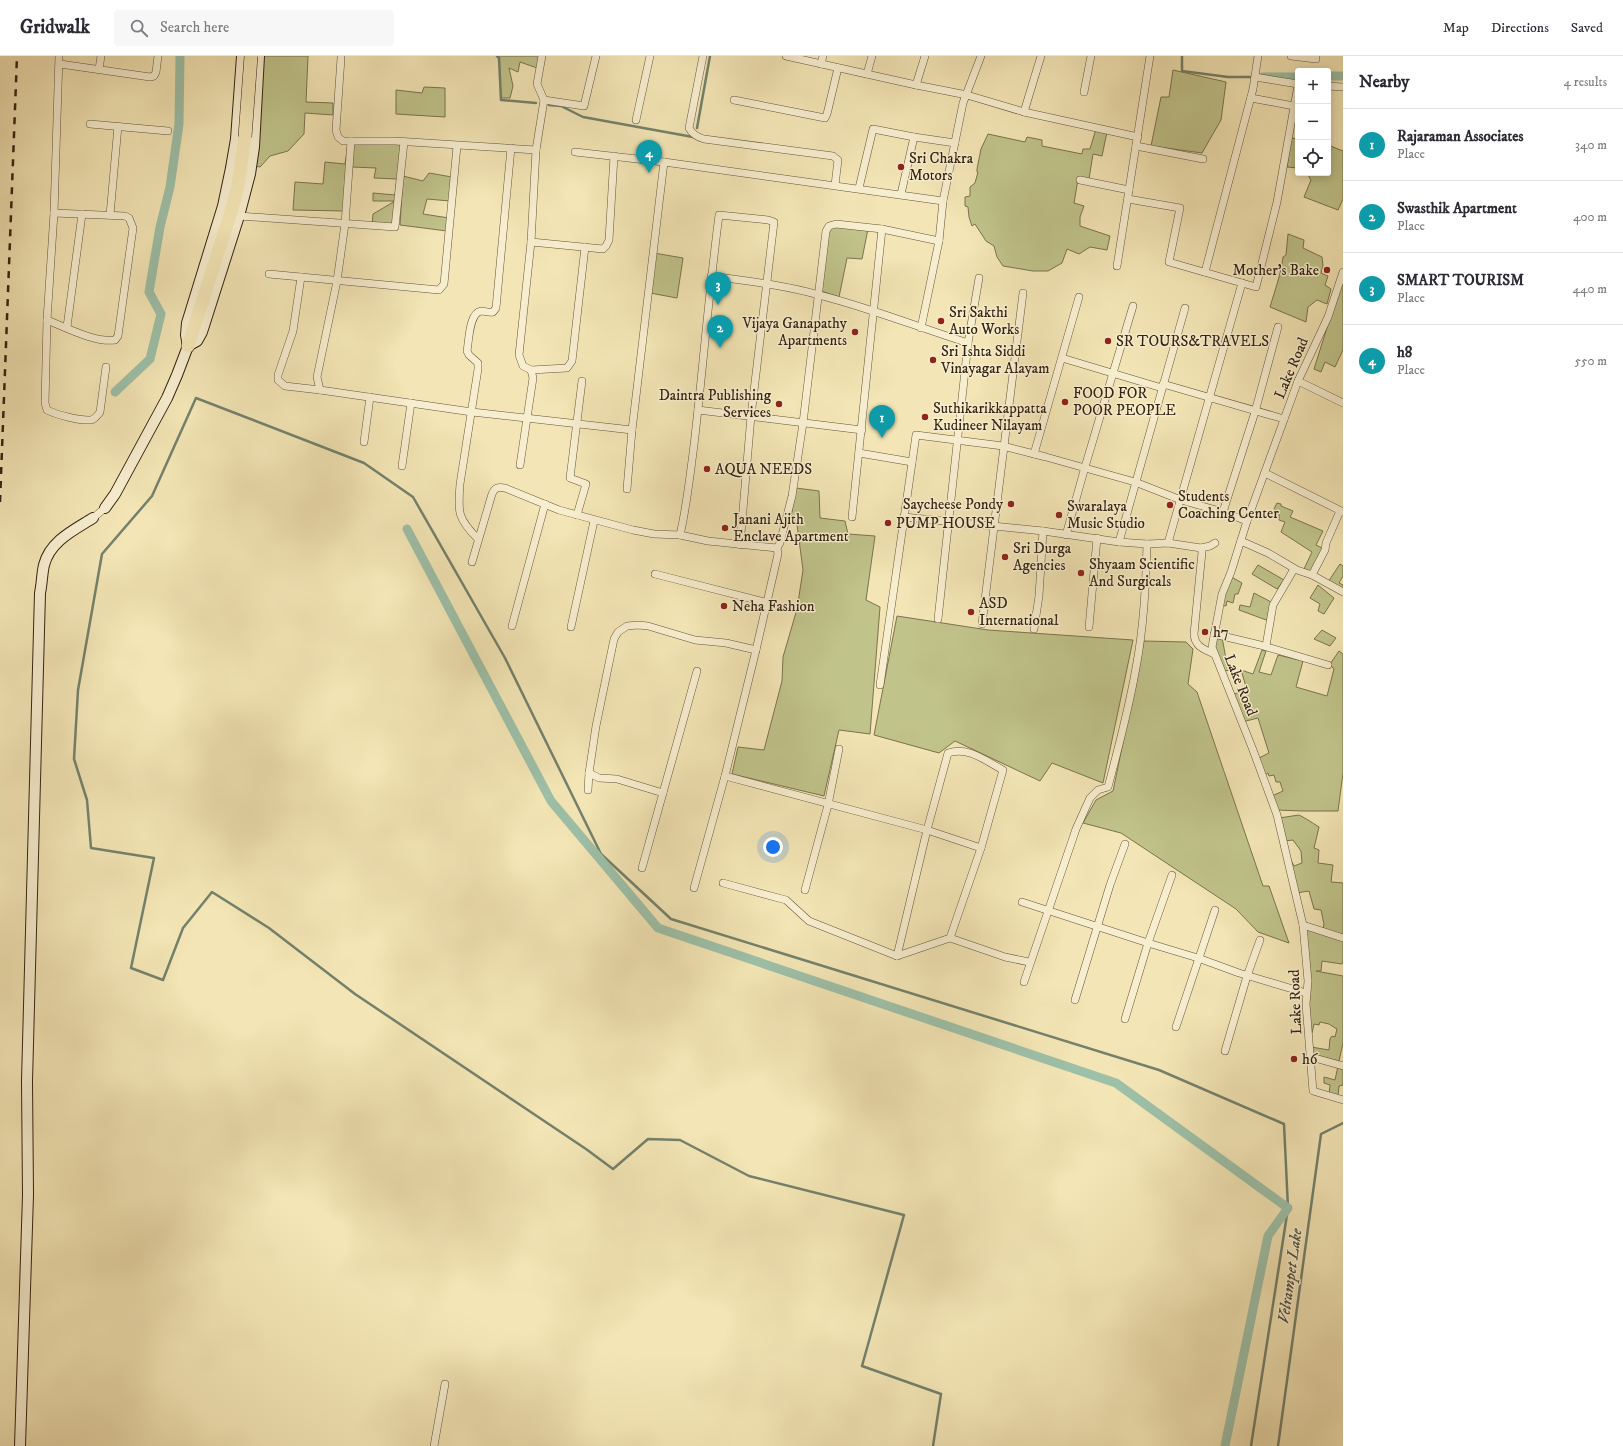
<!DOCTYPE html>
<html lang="en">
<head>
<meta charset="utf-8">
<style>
	:root { --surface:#fff; --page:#f7f7f7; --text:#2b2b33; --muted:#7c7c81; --line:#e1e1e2; --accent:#8f2418 }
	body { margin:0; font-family:"IM FELL DW Pica",serif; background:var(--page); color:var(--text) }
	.controls { position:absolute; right:12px; top:12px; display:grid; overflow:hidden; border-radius:4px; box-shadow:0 2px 10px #0003 }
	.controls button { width:36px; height:36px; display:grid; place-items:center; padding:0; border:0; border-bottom:1px solid var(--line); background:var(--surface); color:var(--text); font:20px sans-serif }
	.you { position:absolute; left:773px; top:791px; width:14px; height:14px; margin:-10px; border:3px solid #fff; border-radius:50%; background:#1a73e8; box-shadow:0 0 0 6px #1a73e833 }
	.badge { display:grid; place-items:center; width:26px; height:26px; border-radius:50%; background:var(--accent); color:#fff; font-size:13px; font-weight:700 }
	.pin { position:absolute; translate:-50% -33px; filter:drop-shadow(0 1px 2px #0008) }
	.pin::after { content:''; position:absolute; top:21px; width:14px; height:12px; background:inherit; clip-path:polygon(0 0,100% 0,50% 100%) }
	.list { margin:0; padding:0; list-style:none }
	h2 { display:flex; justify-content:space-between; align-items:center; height:52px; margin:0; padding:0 16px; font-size:17px }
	h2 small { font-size:13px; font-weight:400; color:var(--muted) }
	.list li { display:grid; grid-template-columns:26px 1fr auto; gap:12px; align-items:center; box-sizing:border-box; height:72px; padding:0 16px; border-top:1px solid var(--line) }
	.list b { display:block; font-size:15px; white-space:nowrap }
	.list p { margin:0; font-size:13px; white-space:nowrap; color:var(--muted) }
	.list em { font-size:13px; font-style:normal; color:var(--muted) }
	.icon { flex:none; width:22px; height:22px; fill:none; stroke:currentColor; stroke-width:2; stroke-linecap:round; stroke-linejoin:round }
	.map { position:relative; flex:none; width:1343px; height:1390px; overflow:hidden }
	header { display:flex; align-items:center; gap:24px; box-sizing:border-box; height:56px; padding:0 20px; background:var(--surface); border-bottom:1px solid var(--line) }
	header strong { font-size:19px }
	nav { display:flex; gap:22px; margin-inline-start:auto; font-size:14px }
	.search { width:280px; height:36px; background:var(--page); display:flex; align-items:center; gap:10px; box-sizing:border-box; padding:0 14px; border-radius:4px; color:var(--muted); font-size:15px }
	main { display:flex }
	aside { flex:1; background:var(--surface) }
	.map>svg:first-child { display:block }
	.green { fill:#c0c38a; stroke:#7a734e }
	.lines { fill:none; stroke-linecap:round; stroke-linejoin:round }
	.stream { stroke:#73816c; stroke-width:2.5 }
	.canal { stroke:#9dc0a8; stroke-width:9 }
	.street-casing { stroke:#64543b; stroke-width:8 }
	.secondary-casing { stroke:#342312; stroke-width:12 }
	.highway-casing { stroke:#342312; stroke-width:14 }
	.street { stroke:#f7eecf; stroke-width:7 }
	.secondary { stroke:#f7eecf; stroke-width:10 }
	.highway { stroke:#f3e5b5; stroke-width:13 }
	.rail { stroke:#342312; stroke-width:2.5; stroke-dasharray:7 7; stroke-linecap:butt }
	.highway-bridge-casing { stroke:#342312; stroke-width:14; stroke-linecap:butt }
	.highway-bridge { stroke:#f3e5b5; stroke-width:13 }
	.poi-dot { fill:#8f2418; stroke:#f7eecf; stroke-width:1.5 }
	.labels { text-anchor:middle; stroke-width:3; stroke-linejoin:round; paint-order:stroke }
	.poi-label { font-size:15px; fill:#342312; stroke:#f7eecf; text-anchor:start }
	.street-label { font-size:15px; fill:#342312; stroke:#f7eecf }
	.water-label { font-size:16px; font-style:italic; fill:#54523f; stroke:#f7eecf }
</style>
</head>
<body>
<header>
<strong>Gridwalk</strong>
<div class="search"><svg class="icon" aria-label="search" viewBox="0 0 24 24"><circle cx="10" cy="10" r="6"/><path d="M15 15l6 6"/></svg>Search here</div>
<nav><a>Map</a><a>Directions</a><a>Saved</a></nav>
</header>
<main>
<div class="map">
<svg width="1343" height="1390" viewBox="0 0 1343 1390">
	<rect width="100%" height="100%" fill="#f3e5b5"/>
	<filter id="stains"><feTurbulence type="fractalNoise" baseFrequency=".005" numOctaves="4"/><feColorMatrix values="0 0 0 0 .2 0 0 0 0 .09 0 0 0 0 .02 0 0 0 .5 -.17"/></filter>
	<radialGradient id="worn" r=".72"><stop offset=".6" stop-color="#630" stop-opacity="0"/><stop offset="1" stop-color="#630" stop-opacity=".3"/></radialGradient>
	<g class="green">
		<path d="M259 0H308L306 46 333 47V59L305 57 304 78 288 95 270 100 260 111 254 110Z"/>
		<path d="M499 0H541L540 13 520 6 518 16 509 12 513 30 510 42H501Z"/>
		<path d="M1173 14 1226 26 1221 64 1202 97 1151 90 1161 41H1169Z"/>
		<path d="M424 31 445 32V61L396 58V34L422 37Z"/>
		<path d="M1096 73 1107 76 1102 100 1093 98 1089 123H1078L1074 147 1084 150 1080 161V170L1110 180 1107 194 1090 191 1079 198 1067 193 1062 207 1048 215H1033L1003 210 997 201 994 190 986 185 975 168 972 170 969 161 968 151 965 150V141L970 140V131L975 127 978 116H977V113L981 93 988 78 1025 86 1027 81 1042 84V90L1082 98 1083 93H1090Z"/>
		<path d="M1291 82 1298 83V112L1287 111Z"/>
		<path d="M353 85 403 88 395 171 372 170 373 158 395 145H373V137L395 139 397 123 374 122 376 112 352 111Z"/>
		<path d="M348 88 346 155 293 154 295 126 323 128 325 106 345 108Z"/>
		<path d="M1328 89 1343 95V143L1338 154 1304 141 1311 124 1307 117H1328Z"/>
		<path d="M429 117 452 121 450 145 427 143 423 158 449 162 447 175 400 169 403 120 423 125Z"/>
		<path d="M830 171 868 173 862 203 847 202 839 241 821 235 828 175Z"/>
		<path d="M1288 178 1304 184 1303 192 1322 201 1323 210 1321 217 1328 220 1325 229 1331 233 1327 248 1317 244 1308 251 1306 266 1270 251C1275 234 1281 218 1283 201L1286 199Z"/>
		<path d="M654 197 683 202 677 242 650 237Z"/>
		<path d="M1343 221V294L1335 311 1325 306 1321 316 1314 313Z"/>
		<path d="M796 432 819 435 820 462 845 465 848 478 875 480 866 544 880 551 870 678 839 674 824 740 732 718 738 691 764 694 782 625 783 601 797 553 803 514 797 469 790 466Z"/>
		<path d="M1277 447 1281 448V450L1293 455 1290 461 1323 475 1316 489 1324 493 1312 516 1304 513 1312 496 1281 476 1285 466 1279 464V455L1274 453Z"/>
		<path d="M1340 508 1343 510V520L1339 527 1343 529V535L1328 526Z"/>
		<path d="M1258 509 1284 524 1277 533 1252 518Z"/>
		<path d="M1230 520 1242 527 1238 538H1235L1233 547 1227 545 1226 550 1221 549Z"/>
		<path d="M1318 529 1334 542 1324 558 1318 555 1320 548 1310 542Z"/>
		<path d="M1254 537 1273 547 1269 565 1239 554 1240 549 1250 551Z"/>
		<path d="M897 560 988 574 1133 584 1103 727 1052 707 1040 725 955 685 939 697 874 679Z"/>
		<path d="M1322 574 1336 582 1330 590 1314 583Z"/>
		<path d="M1214 578 1222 581 1226 603 1228 604 1226 609 1231 611 1230 614 1225 615 1234 638 1247 634 1241 614 1253 618 1262 594 1266 595 1259 616 1271 619 1278 599 1303 605 1296 631 1327 640 1334 613 1330 608 1339 595 1343 598V717L1338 755H1302L1277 754 1272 740 1283 735 1280 726H1276L1274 719 1269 720 1268 717 1265 719 1257 703 1269 697 1258 662 1242 666 1212 591Z"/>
		<path d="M1144 585 1186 586 1193 593 1188 628 1197 636 1263 830H1269L1289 887 1258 876 1236 853 1121 777 1083 767 1096 744 1113 735Z"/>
		<path d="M1299 759C1307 763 1311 766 1319 771L1314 792 1319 794 1318 807 1333 809 1331 826 1343 827V879L1323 874 1324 868 1321 854 1314 853 1309 835 1296 837 1288 798 1294 810 1302 807 1301 795 1293 784 1284 785 1279 762Z"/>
		<path d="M1305 871 1343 885V905L1342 908 1322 905 1321 915H1316L1343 920V987L1339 1005 1311 998V991L1329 994 1330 983 1332 980 1335 981 1337 973 1329 968 1320 966 1319 969 1314 968 1312 977H1309Z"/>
		<path d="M1338 1010 1343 1012V1029L1339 1030 1338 1040 1329 1039 1330 1029 1324 1027V1021L1335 1024Z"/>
	</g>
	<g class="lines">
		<g class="stream">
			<path d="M497 0 499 2 501 44 536 47"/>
			<path d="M1182 0V15L1228 21H1250"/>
			<path d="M549 49 561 50 583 61 693 81"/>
			<path d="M697 72 710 0"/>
			<path d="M933 1390 941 1338 862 1310 904 1159 749 1120 680 1084 648 1083 613 1113 586 1093 355 938 269 872 212 836 183 872 163 924 131 912 154 802 91 792 87 744 74 703 78 634 102 498 152 440 196 342 364 407 413 441 505 602 601 798 671 863 1159 1014 1284 1068 1288 1152 1251 1390"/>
			<path d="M1278 1390 1321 1078 1343 1067"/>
		</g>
		<g class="canal">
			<path d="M1328 20H1343"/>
			<path d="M1263 21H1298"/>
			<path d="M115 336 150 303 161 258 149 236 160 171 170 131 179 68 180 0"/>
			<path d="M407 473 551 745 658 872 1116 1027 1288 1152 1268 1180 1225 1390"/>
		</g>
		<defs>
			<g id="street">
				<path d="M59 0 54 157 47 264 45 347 47 354C57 359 80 365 91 364 95 363 97 360 100 356L106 311"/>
				<path d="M703 0 689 72C692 78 697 81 704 83L833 100 838 104 835 129"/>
				<path d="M786 0 916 29 967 39 1024 56 1138 81"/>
				<path d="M1291 0 1316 3V0"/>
				<path d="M341 2 336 74 338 81 343 85H395L536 94"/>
				<path d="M60 8 150 21 154 20 156 16 158 0"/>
				<path d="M821 8 823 0"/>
				<path d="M99 13 101 0"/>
				<path d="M867 18 872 0"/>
				<path d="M1255 21 1298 28"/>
				<path d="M916 29 925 0"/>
				<path d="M1328 30 1343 31"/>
				<path d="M1084 36 1091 0"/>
				<path d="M1251 42 1294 50"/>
				<path d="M544 44 584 50 596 0"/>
				<path d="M734 44 825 62 827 58 838 12"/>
				<path d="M1024 56 1041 0"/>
				<path d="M636 64 650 0"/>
				<path d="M90 68 168 75"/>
				<path d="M1136 90 1203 103"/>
				<path d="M575 96 664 106 943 145"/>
				<path d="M1080 124 1129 134"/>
				<path d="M859 132 873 73 914 81 955 87"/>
				<path d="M901 138 914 81"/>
				<path d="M1128 143 1180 152 1169 206 1256 231 1277 146 1298 29"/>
				<path d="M110 159 118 70"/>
				<path d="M239 160 395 171 404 86"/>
				<path d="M531 186 603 193 606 190 609 184 614 100"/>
				<path d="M1117 210 1150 0"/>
				<path d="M1205 216 1253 33 1258 0"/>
				<path d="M1343 216 1328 261 1298 325 1247 465 1231 516 1222 538 1212 591 1253 694 1277 759 1303 869 1308 925 1306 948 1313 1035 1343 1044"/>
				<path d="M269 218 439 234 444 228 457 90"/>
				<path d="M711 220C747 225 784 229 819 239 870 252 918 271 968 287"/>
				<path d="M301 221 293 275 278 319V324L285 330 320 334 472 356 632 374"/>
				<path d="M47 264C65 271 95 287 115 284L118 280 133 172 129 162 125 160 54 157"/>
				<path d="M67 271 82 158"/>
				<path d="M921 272 939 185 943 145 963 47 981 0"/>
				<path d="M1062 302 1162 332"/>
				<path d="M531 314 567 312 572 305 585 191"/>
				<path d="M1298 325 1343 347"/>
				<path d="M1163 328 1284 363"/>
				<path d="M320 334 317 321 337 225 345 168 351 85"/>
				<path d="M698 354 862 374"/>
				<path d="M364 386 370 341"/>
				<path d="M859 397 912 406"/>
				<path d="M1034 398 1079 241"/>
				<path d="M520 409 533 322 531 314 523 310 519 299 531 186 536 94 544 44 537 28 542 0"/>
				<path d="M402 410 411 347"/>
				<path d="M1265 417 1343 456"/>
				<path d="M627 433 632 374 664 106"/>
				<path d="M1223 456 1255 356 1278 271"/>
				<path d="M577 459 586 428 570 422 582 325"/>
				<path d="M852 461 882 173"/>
				<path d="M904 461 1043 475 1119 486 1147 488 1168 487 1201 492 1202 496 1194 578C1195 591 1204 593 1214 598"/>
				<path d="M93 462 105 452"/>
				<path d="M680 479C687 449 690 419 694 389 703 312 709 235 719 159L768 164 774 166 751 360 740 489"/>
				<path d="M1066 479 1085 411 1133 250"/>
				<path d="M478 483C457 462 458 456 460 428L478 313V307L469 299 467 295C469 285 469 257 481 255 485 255 489 257 493 256L496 252 511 92"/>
				<path d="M1241 485 1268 497 1297 514 1312 519 1325 494 1326 487 1340 455"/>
				<path d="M1119 486 1185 252"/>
				<path d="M1168 487 1242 227"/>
				<path d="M777 492 780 487 792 440 803 367 826 175 829 170 836 168 882 173 939 185"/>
				<path d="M1201 492 1210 490 1215 487"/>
				<path d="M472 506 492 438C495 431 498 431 505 432L559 454 633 474 654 478 680 479 708 485 777 492 778 498 756 594 726 587 695 584 648 570 638 569 627 570 618 576 614 583 596 670 589 717 588 734"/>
				<path d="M655 518 768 547"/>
				<path d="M1312 519 1343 536"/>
				<path d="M938 563 968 287 979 222"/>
				<path d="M982 568 1023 237"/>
				<path d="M512 570 545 448"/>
				<path d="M571 571 594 465"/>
				<path d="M1089 571 1097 482"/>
				<path d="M1034 573 1039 540 1043 475"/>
				<path d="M1214 578 1260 589 1328 609"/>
				<path d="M1266 590 1273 549 1294 513"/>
				<path d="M880 629 916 379 1003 390 1046 401 1135 426 1181 444 1223 456 1247 465"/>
				<path d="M589 717 599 722 617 723 663 737"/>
				<path d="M725 720 927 774 981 792"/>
				<path d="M642 812 697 615"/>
				<path d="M723 827 786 844 809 865 897 900 950 882 1005 901 1029 906"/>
				<path d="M694 832 725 720 756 594"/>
				<path d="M805 834 828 749 839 693"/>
				<path d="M1022 846 1148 887 1198 902 1239 917 1306 937"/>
				<path d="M1303 869 1343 882"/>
				<path d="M897 900 927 774 948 697C968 690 986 705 1003 714L981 792 950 882"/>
				<path d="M1024 926 1076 773 1090 742 1098 734 1108 731C1119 690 1130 648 1137 606 1144 568 1146 527 1147 488"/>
				<path d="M1075 944 1110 829 1125 788"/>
				<path d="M1125 963 1148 887 1172 819"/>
				<path d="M1176 971 1215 854"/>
				<path d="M1225 995 1247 920 1260 884"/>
				<path d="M1311 1001 1343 1010"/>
				<path d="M434 1390 445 1328"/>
			</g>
			<g id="secondary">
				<path d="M188 290 197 285 202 276 239 160 250 118 254 91 259 0"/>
				<path d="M105 452 115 438 167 342 177 319 188 290 186 279 187 267 223 150 231 112 236 83 242 0"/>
				<path d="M20 1390 28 1139 27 1025 40 537C42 528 42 517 44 509 50 485 74 474 93 462"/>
			</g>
			<path id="highway" d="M188 290 231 156 238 130 245 81"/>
		</defs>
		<use href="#street" class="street-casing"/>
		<use href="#secondary" class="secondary-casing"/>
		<use href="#highway" class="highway-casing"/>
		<use href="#street" class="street"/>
		<use href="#secondary" class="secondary"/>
		<use href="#highway" class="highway"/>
		<path class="rail" d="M0 446 17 0"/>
		<defs>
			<path id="highway-bridge" d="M245 81 251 0"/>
		</defs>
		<use href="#highway-bridge" class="highway-bridge-casing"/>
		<use href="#highway-bridge" class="highway-bridge"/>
	</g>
	<g class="poi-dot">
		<circle cx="901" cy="111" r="4"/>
		<circle cx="1327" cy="214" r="4"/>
		<circle cx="941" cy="265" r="4"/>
		<circle cx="855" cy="276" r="4"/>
		<circle cx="1108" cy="285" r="4"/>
		<circle cx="933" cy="304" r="4"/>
		<circle cx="1065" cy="346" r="4"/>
		<circle cx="779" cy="348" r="4"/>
		<circle cx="925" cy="361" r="4"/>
		<circle cx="707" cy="413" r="4"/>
		<circle cx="1011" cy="448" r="4"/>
		<circle cx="1170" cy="449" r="4"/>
		<circle cx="1059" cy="459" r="4"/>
		<circle cx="888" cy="467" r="4"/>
		<circle cx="725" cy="472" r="4"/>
		<circle cx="1005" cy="501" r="4"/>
		<circle cx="1081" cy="517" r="4"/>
		<circle cx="724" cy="550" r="4"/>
		<circle cx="971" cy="556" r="4"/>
		<circle cx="1205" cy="576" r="4"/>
		<circle cx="1294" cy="1003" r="4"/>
	</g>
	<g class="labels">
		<g class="poi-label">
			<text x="909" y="107">Sri Chakra<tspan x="909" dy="17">Motors</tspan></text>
			<text x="1319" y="219" text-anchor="end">Mother's Bake</text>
			<text x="949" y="261">Sri Sakthi<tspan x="949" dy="17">Auto Works</tspan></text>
			<text x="847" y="272" text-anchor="end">Vijaya Ganapathy<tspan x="847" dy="17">Apartments</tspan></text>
			<text x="1116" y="290">SR TOURS&amp;TRAVELS</text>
			<text x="941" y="300">Sri Ishta Siddi<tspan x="941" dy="17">Vinayagar Alayam</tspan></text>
			<text x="1073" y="342">FOOD FOR<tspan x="1073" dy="17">POOR PEOPLE</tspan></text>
			<text x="771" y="344" text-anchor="end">Daintra Publishing<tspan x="771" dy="17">Services</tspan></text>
			<text x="933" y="357">Suthikarikkappatta<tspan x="933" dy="17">Kudineer Nilayam</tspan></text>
			<text x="715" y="418">AQUA NEEDS</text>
			<text x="1178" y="445">Students<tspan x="1178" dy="17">Coaching Center</tspan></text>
			<text x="1003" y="453" text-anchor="end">Saycheese Pondy</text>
			<text x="1067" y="455">Swaralaya<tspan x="1067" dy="17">Music Studio</tspan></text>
			<text x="733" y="468">Janani Ajith<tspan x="733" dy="17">Enclave Apartment</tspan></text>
			<text x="896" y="472">PUMP HOUSE</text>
			<text x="1013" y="497">Sri Durga<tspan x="1013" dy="17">Agencies</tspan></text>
			<text x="1089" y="513">Shyaam Scientific<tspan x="1089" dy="17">And Surgicals</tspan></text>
			<text x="979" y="552">ASD<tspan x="979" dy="17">International</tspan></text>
			<text x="732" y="555">Neha Fashion</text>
			<text x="1213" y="581">h7</text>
			<text x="1302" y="1008">h6</text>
		</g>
		<g class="street-label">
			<text transform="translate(1291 312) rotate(-67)" y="5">Lake Road</text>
			<text transform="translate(1241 629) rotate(68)" y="5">Lake Road</text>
			<text transform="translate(1295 946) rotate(-92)" y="5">Lake Road</text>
		</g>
		<g class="water-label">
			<text transform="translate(1289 1220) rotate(-82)" y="6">Velrampet Lake</text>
		</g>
	</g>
	<rect width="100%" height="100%" filter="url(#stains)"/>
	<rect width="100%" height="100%" fill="url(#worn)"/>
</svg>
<div class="controls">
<button>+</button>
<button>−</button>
<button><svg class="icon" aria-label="locate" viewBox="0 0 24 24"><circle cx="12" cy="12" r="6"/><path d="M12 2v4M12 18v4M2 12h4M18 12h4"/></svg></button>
</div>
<div class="you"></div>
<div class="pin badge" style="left:882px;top:382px;background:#0f9aa8">1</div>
<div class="pin badge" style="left:720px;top:292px;background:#0f9aa8">2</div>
<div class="pin badge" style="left:718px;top:249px;background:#0f9aa8">3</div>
<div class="pin badge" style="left:649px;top:117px;background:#0f9aa8">4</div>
</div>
<aside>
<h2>Nearby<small>4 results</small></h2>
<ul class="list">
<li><span class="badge" style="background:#0f9aa8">1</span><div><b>Rajaraman Associates</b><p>Place</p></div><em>340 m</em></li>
<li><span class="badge" style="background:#0f9aa8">2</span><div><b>Swasthik Apartment</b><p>Place</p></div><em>400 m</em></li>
<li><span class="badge" style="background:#0f9aa8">3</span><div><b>SMART TOURISM</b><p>Place</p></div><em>440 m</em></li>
<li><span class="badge" style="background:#0f9aa8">4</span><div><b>h8</b><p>Place</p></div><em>550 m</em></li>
</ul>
</aside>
</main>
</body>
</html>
